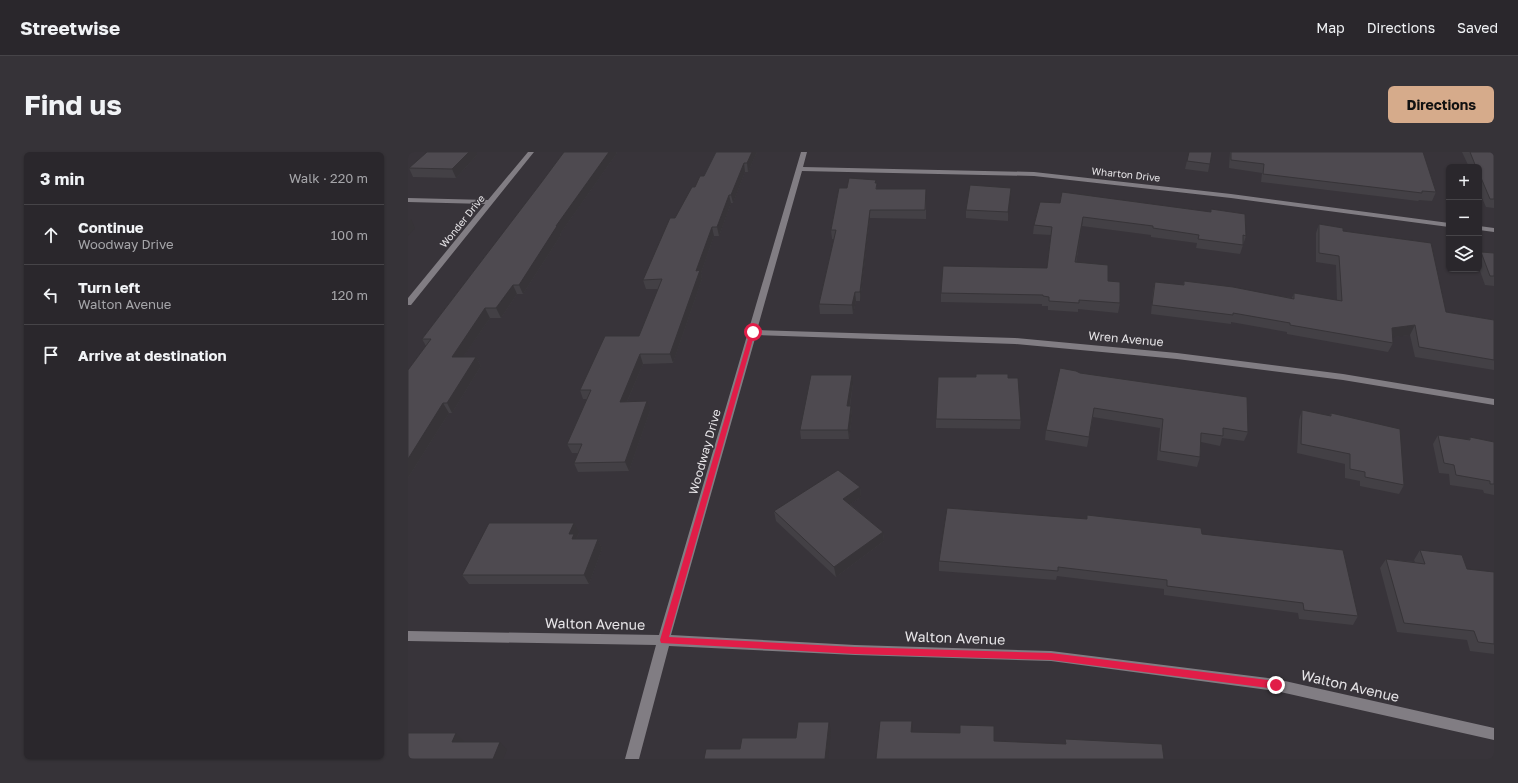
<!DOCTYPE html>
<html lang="en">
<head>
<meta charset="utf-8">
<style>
	:root { --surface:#2a272c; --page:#363338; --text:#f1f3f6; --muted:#a5a5a9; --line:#464448; --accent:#d6ab8b }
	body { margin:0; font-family:"Golos Text",sans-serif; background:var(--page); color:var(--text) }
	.controls { position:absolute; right:12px; top:12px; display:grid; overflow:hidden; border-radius:6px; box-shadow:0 1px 3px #0004 }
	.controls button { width:36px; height:36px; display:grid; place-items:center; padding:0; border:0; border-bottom:1px solid var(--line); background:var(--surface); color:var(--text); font:20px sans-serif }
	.stop { position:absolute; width:12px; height:12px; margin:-9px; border:3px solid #e11d48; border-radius:50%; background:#fff }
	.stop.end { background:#e11d48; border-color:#fff; box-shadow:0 1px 4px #0008 }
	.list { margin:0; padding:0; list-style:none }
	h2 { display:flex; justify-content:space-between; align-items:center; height:52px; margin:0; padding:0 16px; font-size:17px }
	h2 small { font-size:13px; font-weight:400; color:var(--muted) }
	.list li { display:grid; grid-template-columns:26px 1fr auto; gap:12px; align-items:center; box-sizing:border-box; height:60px; padding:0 16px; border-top:1px solid var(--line) }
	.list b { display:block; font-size:15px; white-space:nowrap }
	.list p { margin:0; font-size:13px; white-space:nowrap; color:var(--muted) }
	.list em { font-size:13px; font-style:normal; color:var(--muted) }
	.icon { flex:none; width:22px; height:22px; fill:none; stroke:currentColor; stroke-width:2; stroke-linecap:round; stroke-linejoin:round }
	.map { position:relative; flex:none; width:1086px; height:607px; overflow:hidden; border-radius:6px }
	header { display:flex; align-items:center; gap:24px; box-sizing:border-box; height:56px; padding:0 20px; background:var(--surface); border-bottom:1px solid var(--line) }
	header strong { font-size:19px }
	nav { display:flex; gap:22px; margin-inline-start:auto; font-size:14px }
	.intro { display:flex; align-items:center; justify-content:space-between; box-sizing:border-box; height:96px; padding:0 24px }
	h1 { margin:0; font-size:28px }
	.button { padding:10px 18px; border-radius:6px; background:var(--accent); color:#111; font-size:14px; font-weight:700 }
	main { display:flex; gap:24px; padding:0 24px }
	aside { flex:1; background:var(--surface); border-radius:6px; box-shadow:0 1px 3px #0004 }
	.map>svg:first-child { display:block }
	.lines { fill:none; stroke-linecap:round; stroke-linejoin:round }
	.minor { fill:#817d83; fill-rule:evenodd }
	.wall { fill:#434045 }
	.shaded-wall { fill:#373438 }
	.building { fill:#4e4a50; stroke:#373438 }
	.route { fill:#e11d48 }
	.labels { text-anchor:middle; stroke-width:3; stroke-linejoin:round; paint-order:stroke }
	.far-street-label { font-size:10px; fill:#e6e4e7; stroke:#38343a }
	.street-label { font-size:12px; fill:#e6e4e7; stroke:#38343a }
	.near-street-label { font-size:14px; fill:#e6e4e7; stroke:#38343a }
</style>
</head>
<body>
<header>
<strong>Streetwise</strong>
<nav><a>Map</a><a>Directions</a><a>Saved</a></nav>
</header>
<div class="intro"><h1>Find us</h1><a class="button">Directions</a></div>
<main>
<aside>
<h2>3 min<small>Walk · 220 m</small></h2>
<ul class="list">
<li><svg class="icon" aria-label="ahead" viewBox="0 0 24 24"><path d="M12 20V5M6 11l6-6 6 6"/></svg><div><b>Continue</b><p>Woodway Drive</p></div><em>100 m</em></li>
<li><svg class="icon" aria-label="left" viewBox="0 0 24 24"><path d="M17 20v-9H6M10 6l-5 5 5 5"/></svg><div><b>Turn left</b><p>Walton Avenue</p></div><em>120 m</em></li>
<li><svg class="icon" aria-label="arrive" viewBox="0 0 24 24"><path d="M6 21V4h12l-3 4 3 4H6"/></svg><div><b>Arrive at destination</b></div></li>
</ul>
</aside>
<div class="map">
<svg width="1086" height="607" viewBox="0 0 1086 607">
	<rect width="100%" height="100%" fill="#38343a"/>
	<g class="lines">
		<g class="minor">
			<path d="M120 0H126L3 153H0V146L77 52 0 50V46L80 48Z"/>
			<path d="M393 0H399L395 15 626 20 823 42 1041 71V75L823 46 626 24 394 19 349 178 607 186 769 201 935 222 1086 247V253L935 228 769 207 607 192 348 183 263 483 447 493 643 499 868 527 1086 576V588L868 539 643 509 447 503 261 494 231 607H217L248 493 0 489V479L251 483Z"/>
			<path d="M1071 74 1086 76V80L1071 78Z"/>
		</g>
	</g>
	<g class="wall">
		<path d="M156 0H208L209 1 152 82 153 83 115 142H109L93 166H82L55 205H68L73 214 44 261H41L0 326V218L18 194 14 187 133 31Z"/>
		<path d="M308 0H349L340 20H337L325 51H323L311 84H306L293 121 294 127 265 211 235 212 219 250 242 259 221 319 170 320 166 311 170 301H164L159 292 179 247H175L172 238 231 184 251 137H238L235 128 267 66 287 35 296 24Z"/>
		<path d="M804 0 800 20 777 17 779 9Z"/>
		<path d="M822 0H1015L1028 40 1024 49 1011 48 1010 49 853 30 854 21 821 16Z"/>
		<path d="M1054 0H1086V56L1078 55 1071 39V15H1061Z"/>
		<path d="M69 3 48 26 5 25 1 16Z"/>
		<path d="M469 31V37L518 46V67L462 66 452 149H448L445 162H412L411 152 426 87H424L423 78 439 36Z"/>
		<path d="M603 36 600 69 558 66V58Z"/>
		<path d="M632 50 838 84 832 102 788 96 789 91 743 85V83L674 74 668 111 700 129 712 151 710 161 670 157V160L640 158V154H634V152L533 150V141L639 116 643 83 625 82 626 73Z"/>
		<path d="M911 72 935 79 1038 160 1086 168V218L1007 205 1002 183 984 185 985 191 980 200 879 182V180L823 170V172L743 162 745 139 747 130 775 133 776 129 884 146 886 141 929 149 928 113 908 110V81Z"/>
		<path d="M1073 100 1086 101V134L1077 133 1071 116V103Z"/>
		<path d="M672 221 840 280 836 289 814 286 812 294 793 290 792 305 789 315 749 308 752 276 685 265 679 295 637 288 638 278Z"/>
		<path d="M600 226 613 268 612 277 528 276V267Z"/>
		<path d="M445 232 442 254H443L444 264 441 287H393L392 278Z"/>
		<path d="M894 258 921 264 923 261 996 333 991 342 952 334V329L937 326V312L889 301 891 268Z"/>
		<path d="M1030 283 1060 288 1062 285 1086 290V343L1076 341 1075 338 1042 333 1041 322 1031 321 1025 292Z"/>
		<path d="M452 335 453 345 442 352 475 380 476 389 428 425 368 369 366 359Z"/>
		<path d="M679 363 794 382 950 464 945 473 891 467 890 461 756 443V437L649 424 648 428 531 419V409L679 367Z"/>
		<path d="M171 381 168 387H190L194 397 181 432H61L54 423Z"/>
		<path d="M1012 398 1059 417 1086 421V502L1062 499 1059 488 989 480 972 416 978 407 1007 410 1006 408Z"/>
	</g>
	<g class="shaded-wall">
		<path d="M61 0H68L69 3 48 26 44 17Z"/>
		<path d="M201 0H208L209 1 152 82 153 83 115 142 111 133 148 74Z"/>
		<path d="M344 0H349L340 20 339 11Z"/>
		<path d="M336 11 337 20 325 51 323 43Z"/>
		<path d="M603 36V44L600 69V60Z"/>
		<path d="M321 43 323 51 311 84 309 75Z"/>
		<path d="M462 58V66L452 149V140Z"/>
		<path d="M675 65 674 74 666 119 667 110Z"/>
		<path d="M3 67 7 76 0 84V70Z"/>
		<path d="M304 75 306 84 293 121 294 127 265 211 262 202 288 119Z"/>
		<path d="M105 133 109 142 93 166 88 156Z"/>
		<path d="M447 140 448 149 445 162 444 153Z"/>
		<path d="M77 156 82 166 49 214 44 205Z"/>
		<path d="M1007 173 1002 183 979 186 984 176Z"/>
		<path d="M232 202 235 212 215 259 212 250Z"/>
		<path d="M68 205 73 214 44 261 39 251Z"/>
		<path d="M444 223 445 232 440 264 439 254Z"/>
		<path d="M239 249 242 259 221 319 217 310Z"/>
		<path d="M35 251 41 261 0 326V307Z"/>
		<path d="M443 254 444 264 441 287 440 278Z"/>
		<path d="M452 335 453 345 436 356 435 347Z"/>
		<path d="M166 371 171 381 168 387 170 392 168 397 161 382Z"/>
		<path d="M475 380 476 389 428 425 426 415Z"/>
		<path d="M190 387 194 397 181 432 176 423Z"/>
		<path d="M504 569 505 577 504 588 503 580Z"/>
		<path d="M421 570 423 579 420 607H417Z"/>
		<path d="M48 581 56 589 51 599 44 590Z"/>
		<path d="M92 590 99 598 95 607H85Z"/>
	</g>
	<g class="building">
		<path d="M19 0H61L44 17 1 16Z"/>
		<path d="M156 0H201L148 74H149L111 133H105L88 156H77L44 205H68L39 251H35L0 307V218L23 187H14L133 31Z"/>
		<path d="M308 0H344L339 11H336L323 43H321L309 75H304L288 119 292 118 262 202H232L212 250 239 249 217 310 166 311 174 292H159L183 238H172L197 184H231L254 127 235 128 262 66H267L284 35H287L292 24H296Z"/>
		<path d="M781 0H804L802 12 779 9Z"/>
		<path d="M823 0H1015L1028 40 1014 39V41L855 22 856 12 823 8Z"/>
		<path d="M1062 0H1086V47H1082L1071 21V15H1068Z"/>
		<path d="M441 26 468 28 467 31H469L468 37H518L517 58H462L452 140H447L444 153 411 152 428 78H423L431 36H439Z"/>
		<path d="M562 33 603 36 600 60 558 58Z"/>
		<path d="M654 40 803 60V57L837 62 838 84 835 83V93L790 87 791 83 745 76V74L675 65 667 110 700 113V129L712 130V151L671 148V151L641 149V145L635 144V143L533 141 535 114 639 116 644 75 626 73 632 50 652 51Z"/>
		<path d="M911 72 935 76V79L1023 91 1038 160 1086 168V208L1011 195 1007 173 984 176 985 191 882 173V171L825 161V163L744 153 747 130 776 133V129L825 135 886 147V141L934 149 931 104 911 101Z"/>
		<path d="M1073 100 1086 101V124H1082Z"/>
		<path d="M652 216 668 219 672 221 839 245 840 280 815 276V284L793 281 792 305 752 299 755 267 686 256 681 285 638 278Z"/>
		<path d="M568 222H600V226H610L613 268 528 267 530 225H568Z"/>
		<path d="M403 223H444L439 254H443L440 278H392Z"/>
		<path d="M894 258 923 264V261L992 277 996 333 957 325V320L942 317V302L893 292Z"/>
		<path d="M1030 283 1062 288V285L1086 290V332H1082V329L1048 323 1046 313 1036 311Z"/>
		<path d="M430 318 452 335 435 347 475 380 426 415 366 359Z"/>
		<path d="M539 356 679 367V363L793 376 794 382 935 398 950 464 896 458 895 451 759 434V428L650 415V419L531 409Z"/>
		<path d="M81 371H166L161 382H166L164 387H190L176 423H54Z"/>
		<path d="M1012 398 1054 403 1059 417 1086 420V492L1070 490 1066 479 996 471 978 407 1017 412Z"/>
		<path d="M472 569H504L503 580 552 581V573L586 574V589L658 592 657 587 754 592 756 607H468Z"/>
		<path d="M390 570H421L417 607H296L298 597H332L334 586H388Z"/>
		<path d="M0 581H48L44 590H92L85 607H0Z"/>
	</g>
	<path class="route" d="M345 179 347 180 261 485 447 495 643 501 868 529 870 530 872 533 870 536 868 537 643 508 447 502 253 491 252 488 342 180Z"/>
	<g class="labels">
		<g class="far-street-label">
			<text transform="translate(718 22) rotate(6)" y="4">Wharton Drive</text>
			<text transform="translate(54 69) rotate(-51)" y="4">Wonder Drive</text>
		</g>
		<g class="street-label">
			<text transform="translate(718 187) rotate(5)" y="4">Wren Avenue</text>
			<text transform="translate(297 300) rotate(-74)" y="4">Woodway Drive</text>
		</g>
		<g class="near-street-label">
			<text transform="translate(187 472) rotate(1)" y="5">Walton Avenue</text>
			<text transform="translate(547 486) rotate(2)" y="5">Walton Avenue</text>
			<text transform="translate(942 534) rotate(13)" y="5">Walton Avenue</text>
		</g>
	</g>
</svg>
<div class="controls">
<button>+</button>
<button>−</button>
<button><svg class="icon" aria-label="layers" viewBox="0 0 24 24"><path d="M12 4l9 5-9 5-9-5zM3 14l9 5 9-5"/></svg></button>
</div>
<div class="stop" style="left:345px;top:180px"></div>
<div class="stop end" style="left:868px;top:533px"></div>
</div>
</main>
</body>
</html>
